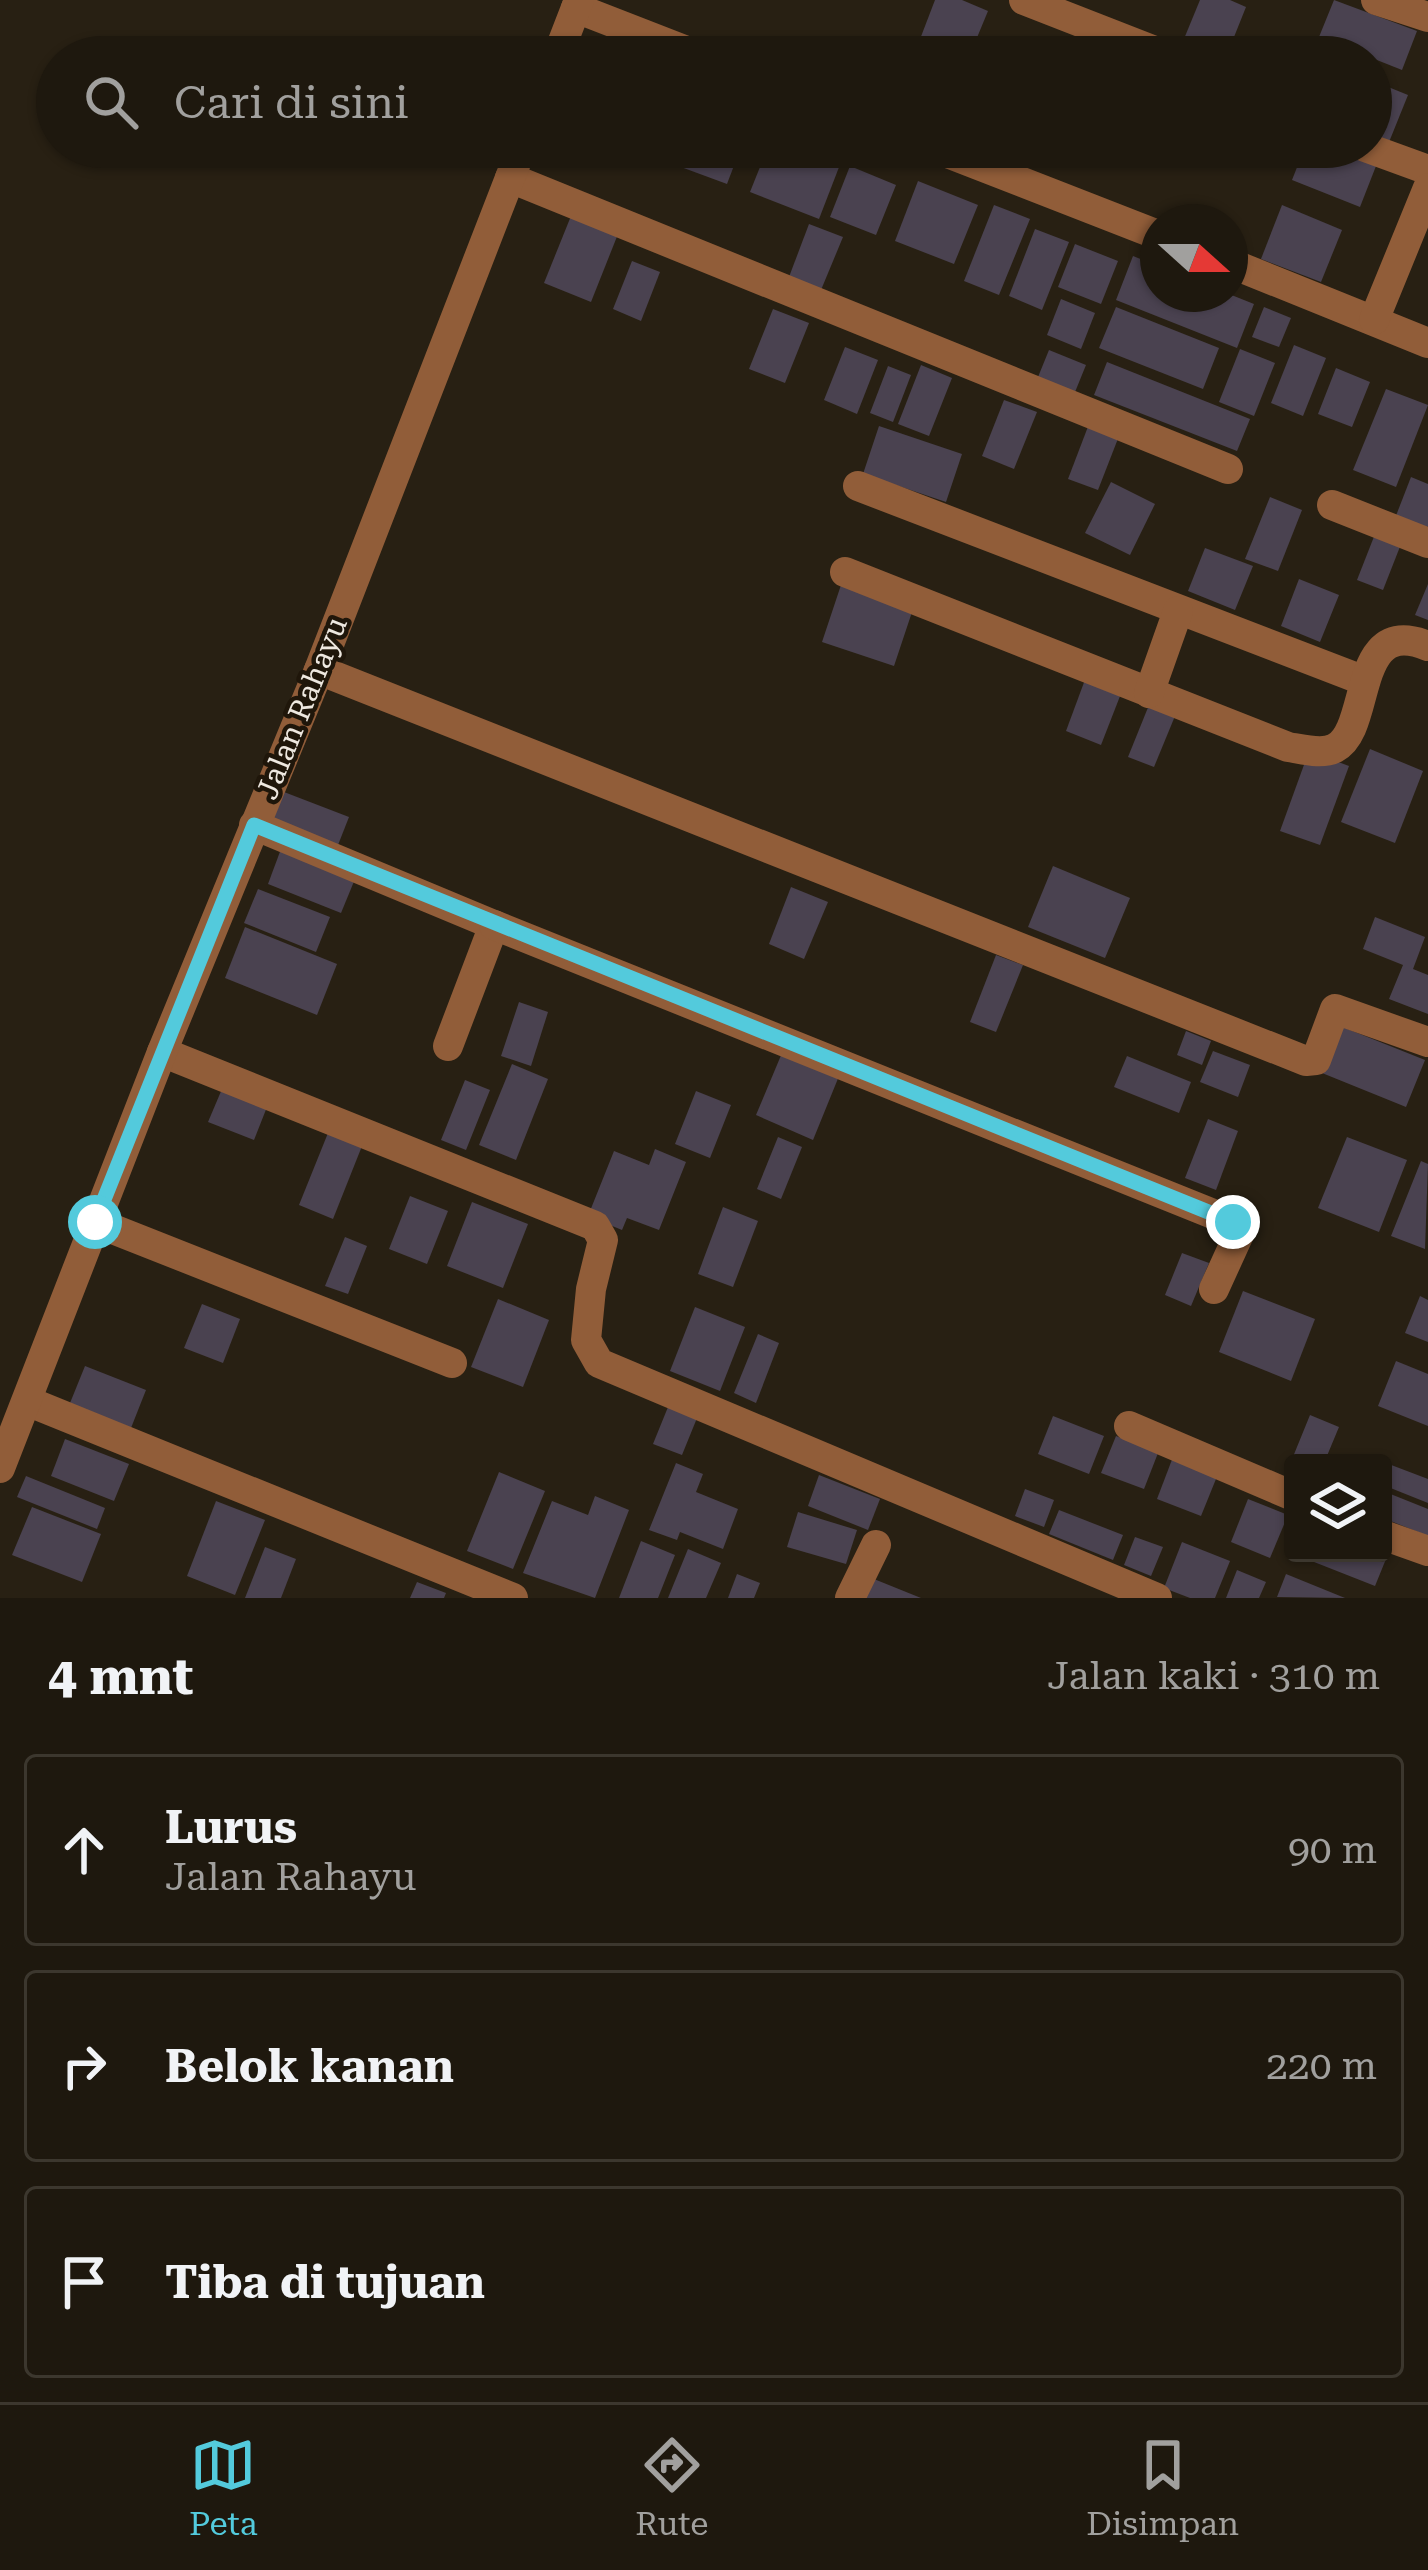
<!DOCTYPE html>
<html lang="id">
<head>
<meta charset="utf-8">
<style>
	:root { --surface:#1e180e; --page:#2b251c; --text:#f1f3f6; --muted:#a1a09e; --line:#3c372e; --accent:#53cadc }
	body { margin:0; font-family:"Roboto Serif",serif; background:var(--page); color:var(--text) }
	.controls { position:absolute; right:36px; bottom:36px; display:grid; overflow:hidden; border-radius:12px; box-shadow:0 3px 9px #0004 }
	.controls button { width:108px; height:108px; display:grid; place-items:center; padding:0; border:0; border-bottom:3px solid var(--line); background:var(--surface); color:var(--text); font:60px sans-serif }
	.compass { position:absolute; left:1140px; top:204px; width:108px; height:108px; border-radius:50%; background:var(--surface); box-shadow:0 3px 9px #0004; rotate:111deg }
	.stop { position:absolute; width:36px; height:36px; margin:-27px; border:9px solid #53cadc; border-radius:50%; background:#fff }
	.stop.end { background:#53cadc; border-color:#fff; box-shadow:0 3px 12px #0008 }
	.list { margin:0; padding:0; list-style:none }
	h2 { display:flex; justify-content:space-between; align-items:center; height:156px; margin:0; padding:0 48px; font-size:51px }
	h2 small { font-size:39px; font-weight:400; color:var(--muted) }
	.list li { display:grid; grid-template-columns:78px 1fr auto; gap:36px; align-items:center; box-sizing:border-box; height:192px; margin:0 24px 24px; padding:0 24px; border:3px solid var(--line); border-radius:12px }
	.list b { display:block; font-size:45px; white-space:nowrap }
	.list p { margin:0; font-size:39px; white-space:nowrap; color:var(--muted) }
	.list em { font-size:39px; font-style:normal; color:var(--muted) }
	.icon { flex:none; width:66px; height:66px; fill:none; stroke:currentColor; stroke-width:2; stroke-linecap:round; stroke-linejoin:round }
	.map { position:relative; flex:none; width:1428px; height:1598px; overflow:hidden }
	.search { position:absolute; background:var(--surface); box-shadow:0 3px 9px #0004; left:36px; right:36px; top:36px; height:132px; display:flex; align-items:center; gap:30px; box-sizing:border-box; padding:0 42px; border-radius:66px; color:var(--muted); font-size:45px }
	.sheet { height:804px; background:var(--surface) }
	nav { display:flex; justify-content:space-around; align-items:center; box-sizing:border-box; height:168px; border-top:3px solid var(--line); background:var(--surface); font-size:33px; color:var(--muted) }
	nav a { display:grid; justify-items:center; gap:6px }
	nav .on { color:var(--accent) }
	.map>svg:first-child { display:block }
	.building { fill:#4a4250 }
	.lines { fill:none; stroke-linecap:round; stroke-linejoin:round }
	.minor { stroke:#915d39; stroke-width:30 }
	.route { stroke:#53cadc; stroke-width:15 }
	.labels { text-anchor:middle; stroke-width:9; stroke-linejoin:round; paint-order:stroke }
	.street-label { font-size:30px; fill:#eee8e0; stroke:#1f160a }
</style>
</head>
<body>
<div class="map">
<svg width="1428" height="1598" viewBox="0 0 1428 1598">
	<rect width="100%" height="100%" fill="#282013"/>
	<g class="building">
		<path d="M935 0H962L988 11 969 57H941L917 47Z"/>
		<path d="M1200 0H1230L1246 7 1226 57H1193L1179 51Z"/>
		<path d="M1334 0 1417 31 1402 70 1319 37Z"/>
		<path d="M849 36 883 50 880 57H840Z"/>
		<path d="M1371 80 1408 95 1385 152 1371 146Z"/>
		<path d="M646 147H741L727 184 643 153Z"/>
		<path d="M768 147H803L841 162 819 219 750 192Z"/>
		<path d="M1305 147H1330L1376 166 1360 207 1292 180Z"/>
		<path d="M850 166 896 185 876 235 830 217Z"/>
		<path d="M918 181 978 205 954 264 895 241Z"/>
		<path d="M994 205 1030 219 999 295 964 281Z"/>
		<path d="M1282 205 1342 230 1321 282 1261 259Z"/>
		<path d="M571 216 618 234 591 302 544 283Z"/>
		<path d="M809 224 843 237 821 290 789 277Z"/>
		<path d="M1035 229 1069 242 1042 310 1009 296Z"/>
		<path d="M1075 244 1118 261 1101 304 1058 287Z"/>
		<path d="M1133 256 1158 266V294H1229L1254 304 1237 348 1116 300Z"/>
		<path d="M632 261 660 272 641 321 613 309Z"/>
		<path d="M1061 299 1095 313 1081 349 1047 335Z"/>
		<path d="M1116 307 1219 348 1203 389 1099 348Z"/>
		<path d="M1264 307 1291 318 1279 347 1252 337Z"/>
		<path d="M773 309 809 323 785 383 749 369Z"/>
		<path d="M1294 345 1326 358 1303 416 1271 403Z"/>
		<path d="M845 347 878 360 857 414 824 400Z"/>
		<path d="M1240 349 1275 363 1254 416 1219 402Z"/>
		<path d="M1049 350 1086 365 1075 392 1038 377Z"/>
		<path d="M1107 362 1250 419 1237 451 1094 395Z"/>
		<path d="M921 365 952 378 929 436 898 424Z"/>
		<path d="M888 366 911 375 893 422 870 413Z"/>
		<path d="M1336 368 1370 382 1352 427 1318 414Z"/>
		<path d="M1386 389 1428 405 1396 487 1353 470Z"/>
		<path d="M1004 400 1037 412 1014 469 982 456Z"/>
		<path d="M1089 424 1119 436 1098 490 1068 479Z"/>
		<path d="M879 426 962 454 946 502 863 474Z"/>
		<path d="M1411 477 1428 484V526L1423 538 1392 526Z"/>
		<path d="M1111 482 1155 504 1130 555 1085 533Z"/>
		<path d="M1270 497 1302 510 1278 571 1245 559Z"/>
		<path d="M1377 529 1403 539 1383 590 1357 580Z"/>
		<path d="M1205 548 1253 566 1235 610 1188 591Z"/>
		<path d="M1299 579 1339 595 1320 642 1281 626Z"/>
		<path d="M1428 584V620L1415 615Z"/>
		<path d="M841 585 913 609 894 666 822 642Z"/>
		<path d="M1086 677 1122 691 1101 745 1066 731Z"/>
		<path d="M1149 705 1175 716 1154 767 1128 757Z"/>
		<path d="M1370 749 1423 771 1395 843 1341 822Z"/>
		<path d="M1309 751 1349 766 1320 845 1280 831Z"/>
		<path d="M284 792 349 817 338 845 273 820Z"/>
		<path d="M281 849 355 879 341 913 268 884Z"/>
		<path d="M1053 866 1130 898 1105 958 1028 927Z"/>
		<path d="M791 887 828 902 804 959 769 944Z"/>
		<path d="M258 889 330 917 316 952 244 923Z"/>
		<path d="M1375 917 1425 937 1413 969 1428 975V1014L1389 999 1403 965 1363 949Z"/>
		<path d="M245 927 337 964 317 1015 225 978Z"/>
		<path d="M996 955 1023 965 996 1032 970 1022Z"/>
		<path d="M519 1002 548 1012 531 1066 501 1056Z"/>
		<path d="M1340 1026 1425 1060 1406 1107 1322 1073Z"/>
		<path d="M1186 1031 1211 1041 1202 1065 1177 1055Z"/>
		<path d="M1213 1051 1250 1065 1238 1097 1200 1082Z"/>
		<path d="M782 1053 839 1076 813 1140 756 1115Z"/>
		<path d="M1127 1056 1191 1082 1179 1113 1114 1087Z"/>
		<path d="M512 1064 548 1079 516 1160 479 1145Z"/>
		<path d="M465 1080 490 1090 466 1150 441 1140Z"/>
		<path d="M222 1089 267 1107 254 1140 208 1122Z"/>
		<path d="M696 1091 731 1105 710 1158 675 1144Z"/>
		<path d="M1208 1119 1238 1131 1216 1190 1185 1178Z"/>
		<path d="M328 1133 362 1146 333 1219 299 1205Z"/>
		<path d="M778 1137 802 1147 781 1199 757 1189Z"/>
		<path d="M1347 1137 1407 1160 1379 1232 1318 1208Z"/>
		<path d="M655 1149 686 1162 659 1230 627 1218 622 1230 588 1216 614 1151 649 1165Z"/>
		<path d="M1421 1161 1428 1164 1425 1249 1391 1236Z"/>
		<path d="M410 1196 448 1211 427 1264 389 1249Z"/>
		<path d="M472 1202 528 1224 503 1288 447 1266Z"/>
		<path d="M723 1207 758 1221 733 1287 698 1274Z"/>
		<path d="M345 1237 367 1246 348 1294 325 1286Z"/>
		<path d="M1182 1253 1209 1263 1191 1306 1165 1295Z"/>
		<path d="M1243 1291 1315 1319 1291 1381 1219 1352Z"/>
		<path d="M1420 1296 1428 1300V1342L1405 1333Z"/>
		<path d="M498 1299 549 1320 523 1387 471 1367Z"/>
		<path d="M202 1304 240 1319 223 1363 184 1348Z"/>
		<path d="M695 1307 745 1327 720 1391 670 1371Z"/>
		<path d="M758 1334 779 1343 756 1403 734 1393Z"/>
		<path d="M1396 1361 1428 1374V1426L1378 1406Z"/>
		<path d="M85 1366 146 1390 129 1433 68 1408Z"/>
		<path d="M668 1407 697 1418 682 1455 653 1444Z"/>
		<path d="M1310 1415 1339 1427 1324 1463H1293V1477L1286 1474Z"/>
		<path d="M1053 1416 1104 1436 1089 1474 1038 1454Z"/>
		<path d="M1116 1436 1158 1453 1144 1489 1101 1473Z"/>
		<path d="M65 1439 129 1464 114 1501 51 1476Z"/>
		<path d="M1173 1457 1218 1474 1201 1516 1157 1499Z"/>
		<path d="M676 1463 703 1474 696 1492 738 1509 723 1549 680 1532 677 1540 649 1530Z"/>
		<path d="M1386 1463 1428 1479V1503L1383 1485Z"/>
		<path d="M499 1472 545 1491 513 1569 467 1551Z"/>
		<path d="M819 1475 880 1499 868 1530 808 1506Z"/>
		<path d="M26 1476 105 1508 97 1529 17 1497Z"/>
		<path d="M1025 1489 1054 1500 1044 1527 1015 1516Z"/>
		<path d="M1383 1491 1428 1509V1536L1383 1518Z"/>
		<path d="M595 1496 629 1510 595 1598 523 1573 552 1501 588 1515Z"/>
		<path d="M1248 1499 1288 1515 1270 1558 1231 1542Z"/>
		<path d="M216 1501 265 1520 235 1595 187 1576Z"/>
		<path d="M32 1507 101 1534 82 1582 12 1555Z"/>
		<path d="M1059 1510 1123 1535 1113 1560 1049 1534Z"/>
		<path d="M798 1512 857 1530 846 1564 787 1547Z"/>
		<path d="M1135 1537 1163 1547 1151 1576 1124 1565Z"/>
		<path d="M641 1541 675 1555 658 1598H619Z"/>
		<path d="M1182 1542 1230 1561 1215 1598H1190L1164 1588Z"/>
		<path d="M265 1547 296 1559 281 1598H245Z"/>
		<path d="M688 1549 721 1563 706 1598H668Z"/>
		<path d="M1312 1553H1385L1388 1554 1375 1586 1309 1560Z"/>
		<path d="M1237 1570 1266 1582 1259 1598H1226Z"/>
		<path d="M737 1574 760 1583 754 1598H728Z"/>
		<path d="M1286 1574 1345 1598 1277 1597Z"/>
		<path d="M869 1577 921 1598H861Z"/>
		<path d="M417 1582 446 1593 444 1598H410Z"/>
	</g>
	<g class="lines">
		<g class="minor">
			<path d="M1024 0 1170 57"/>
			<path d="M1376 0 1428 17"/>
			<path d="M576 8 702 57"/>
			<path d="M557 57 579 0"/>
			<path d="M932 147 1158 235"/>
			<path d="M1365 147 1428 170"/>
			<path d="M510 178 1228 469"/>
			<path d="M1230 263 1428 343"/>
			<path d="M1374 320 1428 188"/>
			<path d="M858 486 1365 681"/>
			<path d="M1332 505 1428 543"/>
			<path d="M845 572 1288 747C1302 749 1322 755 1335 748 1373 729 1350 614 1428 646"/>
			<path d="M319 670 1306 1061 1316 1060 1335 1009 1428 1042"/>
			<path d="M1149 693 1178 611"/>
			<path d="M254 825 494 925 448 1046"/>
			<path d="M494 925 1233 1222 1240 1232 1214 1289"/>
			<path d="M162 1052 595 1226 603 1240 591 1289 586 1340 599 1363 1157 1598"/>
			<path d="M95 1222 452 1363"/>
			<path d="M27 1401 513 1598"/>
			<path d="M1129 1426 1293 1496"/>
			<path d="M0 1468 162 1052 319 670 522 147"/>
			<path d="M1383 1535 1428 1551"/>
			<path d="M850 1598 876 1545"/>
		</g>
	</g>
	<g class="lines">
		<path class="route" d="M95 1222 254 825 1233 1222"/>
	</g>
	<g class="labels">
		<g class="street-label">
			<text transform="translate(302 708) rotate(-68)" y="10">Jalan Rahayu</text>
		</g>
	</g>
</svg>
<div class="controls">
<button><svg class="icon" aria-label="layers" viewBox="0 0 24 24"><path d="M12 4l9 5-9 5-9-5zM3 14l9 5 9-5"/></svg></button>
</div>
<svg class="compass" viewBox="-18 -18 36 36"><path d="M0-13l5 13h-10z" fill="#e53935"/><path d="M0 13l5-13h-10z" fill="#a1a09e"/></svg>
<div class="stop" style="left:95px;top:1222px"></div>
<div class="stop end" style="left:1233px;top:1222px"></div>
<div class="search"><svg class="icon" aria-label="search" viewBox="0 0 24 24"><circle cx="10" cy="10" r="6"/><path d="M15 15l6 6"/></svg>Cari di sini</div>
</div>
<section class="sheet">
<h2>4 mnt<small>Jalan kaki · 310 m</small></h2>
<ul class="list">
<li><svg class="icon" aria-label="ahead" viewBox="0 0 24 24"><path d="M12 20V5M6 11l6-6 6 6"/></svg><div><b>Lurus</b><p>Jalan Rahayu</p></div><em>90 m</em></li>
<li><svg class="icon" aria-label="right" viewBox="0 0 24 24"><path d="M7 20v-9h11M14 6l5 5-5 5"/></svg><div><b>Belok kanan</b></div><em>220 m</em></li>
<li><svg class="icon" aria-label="arrive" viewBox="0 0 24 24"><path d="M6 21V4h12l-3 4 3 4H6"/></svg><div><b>Tiba di tujuan</b></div></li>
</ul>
</section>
<nav>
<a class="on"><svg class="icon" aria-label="map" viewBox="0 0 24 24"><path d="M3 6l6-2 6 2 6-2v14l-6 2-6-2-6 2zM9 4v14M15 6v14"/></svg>Peta</a>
<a><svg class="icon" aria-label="directions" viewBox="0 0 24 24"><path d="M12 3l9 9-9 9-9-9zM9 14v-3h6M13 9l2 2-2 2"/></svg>Rute</a>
<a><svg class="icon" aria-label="saved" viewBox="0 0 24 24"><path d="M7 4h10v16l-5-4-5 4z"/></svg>Disimpan</a>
</nav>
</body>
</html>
